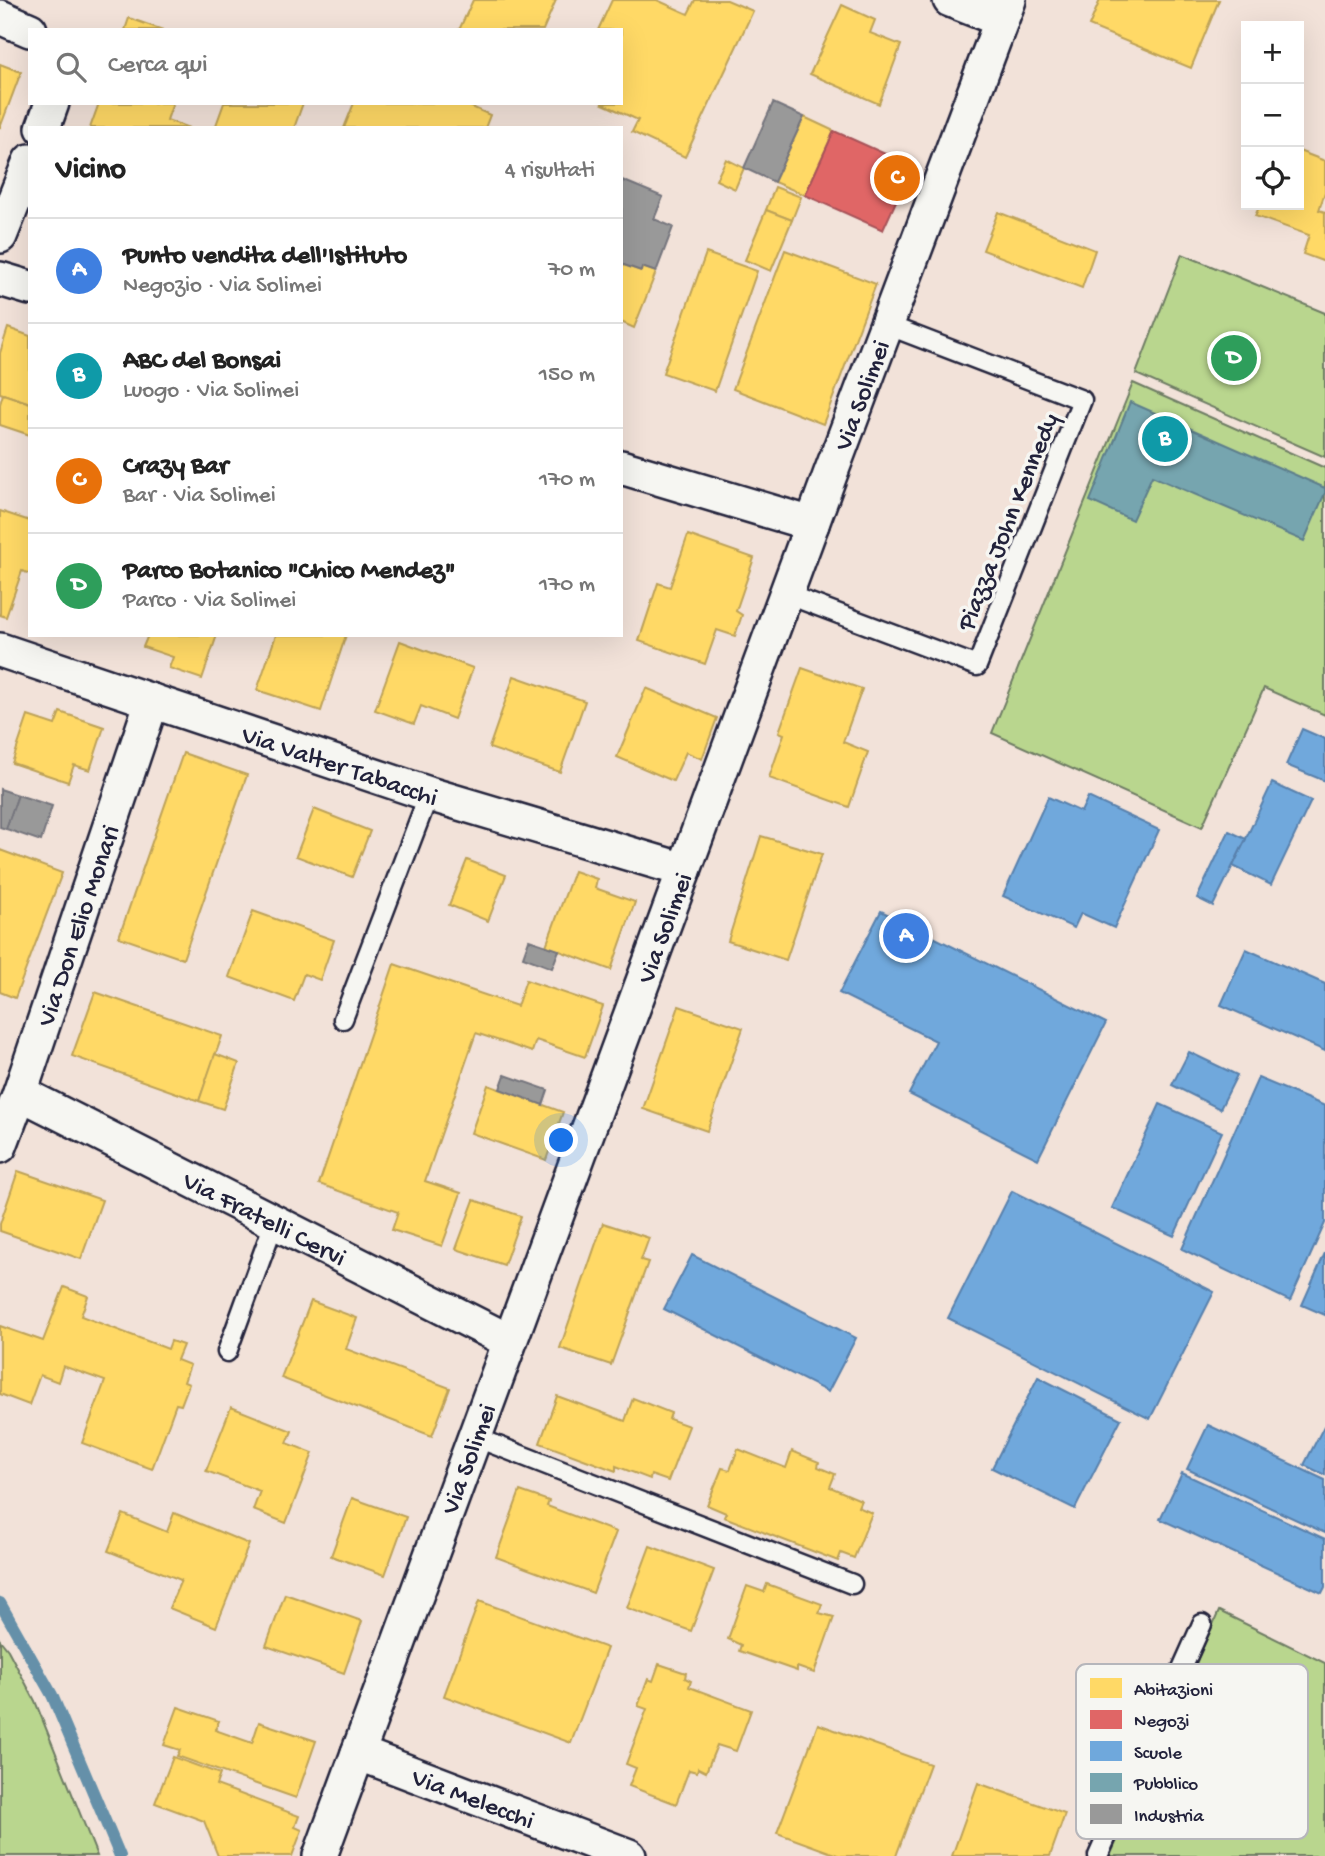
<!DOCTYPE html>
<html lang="it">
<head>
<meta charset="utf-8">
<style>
	:root { --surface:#fff; --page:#f2f2f2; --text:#222; --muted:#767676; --line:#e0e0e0; --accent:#1f6fb2 }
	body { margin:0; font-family:"Gochi Hand",sans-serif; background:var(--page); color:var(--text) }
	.controls { position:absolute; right:21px; top:21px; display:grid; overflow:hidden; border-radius:0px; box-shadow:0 7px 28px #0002 }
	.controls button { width:63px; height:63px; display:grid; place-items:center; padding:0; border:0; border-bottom:2px solid var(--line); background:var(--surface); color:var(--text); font:35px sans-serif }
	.you { position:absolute; left:562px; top:1141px; width:24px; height:24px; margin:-18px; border:5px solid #fff; border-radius:50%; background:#1a73e8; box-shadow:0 0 0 10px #1a73e833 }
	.badge { display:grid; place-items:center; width:46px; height:46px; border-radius:50%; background:var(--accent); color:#fff; font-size:23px; font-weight:700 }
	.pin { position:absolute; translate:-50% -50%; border:4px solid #fff; box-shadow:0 2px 7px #0006 }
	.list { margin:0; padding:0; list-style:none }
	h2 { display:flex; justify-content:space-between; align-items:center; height:91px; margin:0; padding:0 28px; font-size:30px }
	h2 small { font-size:23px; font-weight:400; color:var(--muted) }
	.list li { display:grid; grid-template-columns:46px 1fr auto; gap:21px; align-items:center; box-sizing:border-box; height:105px; padding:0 28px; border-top:2px solid var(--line) }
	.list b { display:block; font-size:26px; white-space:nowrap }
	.list p { margin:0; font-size:23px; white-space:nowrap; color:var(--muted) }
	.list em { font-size:23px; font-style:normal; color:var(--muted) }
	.icon { flex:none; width:38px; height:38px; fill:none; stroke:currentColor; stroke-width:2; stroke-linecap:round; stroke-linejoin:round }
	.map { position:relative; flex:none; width:1325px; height:1856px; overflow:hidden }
	.search { position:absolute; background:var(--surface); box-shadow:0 7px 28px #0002; left:28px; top:28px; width:595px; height:77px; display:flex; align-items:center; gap:18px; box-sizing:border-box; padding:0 24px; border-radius:0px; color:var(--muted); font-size:26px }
	.panel { position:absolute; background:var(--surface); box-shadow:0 7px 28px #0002; left:28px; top:126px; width:595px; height:511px; border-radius:0px }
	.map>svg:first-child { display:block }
	.green { fill:#b9d68e; stroke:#6e7c64; stroke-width:2 }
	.homes { fill:#ffd966; stroke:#bda259; stroke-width:2 }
	.shops { fill:#e06666; stroke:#a75259; stroke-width:2 }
	.schools { fill:#6fa8dc; stroke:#5880ac; stroke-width:2 }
	.public { fill:#76a5af; stroke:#5d7e8c; stroke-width:2 }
	.industry { fill:#999; stroke:#75757d; stroke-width:2 }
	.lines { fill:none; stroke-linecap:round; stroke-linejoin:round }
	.stream { stroke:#6590a9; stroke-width:12 }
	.lane-casing { stroke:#22223b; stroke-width:23 }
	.street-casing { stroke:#22223b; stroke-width:38 }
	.lane { stroke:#f6f6f2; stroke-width:18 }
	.street { stroke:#f6f6f2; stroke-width:33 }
	.labels { text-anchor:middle; stroke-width:7; stroke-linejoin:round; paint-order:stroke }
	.street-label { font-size:26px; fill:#22223b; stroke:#f6f6f2 }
	.key { fill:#f6f6f2; stroke:#b6b6bb; stroke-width:2 }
	.key-label { font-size:19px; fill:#22223b }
</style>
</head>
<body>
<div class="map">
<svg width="1325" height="1856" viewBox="0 0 1325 1856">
	<rect width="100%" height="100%" fill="#f2e2d9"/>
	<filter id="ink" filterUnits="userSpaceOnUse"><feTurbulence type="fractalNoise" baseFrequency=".0143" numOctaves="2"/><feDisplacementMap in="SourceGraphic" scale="14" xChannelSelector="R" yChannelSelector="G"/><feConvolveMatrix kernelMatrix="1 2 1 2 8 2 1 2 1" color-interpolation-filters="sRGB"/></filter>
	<g filter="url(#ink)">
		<g class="green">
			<path d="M1182 254 1325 313V457L1136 374Z"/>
			<path d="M1133 383 1325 468V715L1264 688 1202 827 992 733Z"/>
			<path d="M1219 1611 1325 1663V1856H1110Z"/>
			<path d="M0 1640 8 1650 35 1701 97 1856H0Z"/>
		</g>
		<g class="homes">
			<path d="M473 0H556L543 30H459Z"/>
			<path d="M612 0H657L688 14 695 0H727L753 11 685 157 632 132 638 120 601 103H621V30H598Z"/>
			<path d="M1100 0H1219L1191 68 1089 26Z"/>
			<path d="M842 5 875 20 870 33 901 45 879 104 810 74Z"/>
			<path d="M129 18 163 30H125Z"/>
			<path d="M0 64 21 72 0 128Z"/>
			<path d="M99 103H173L167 120 189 128H90Z"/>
			<path d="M224 103H303L294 128H215Z"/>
			<path d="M354 103H463L490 115 485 128H344Z"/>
			<path d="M804 117 834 131 805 195 774 182Z"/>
			<path d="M1299 151 1325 161V192L1319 210 1325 212V262L1303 254 1309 235 1255 216 1260 205H1299Z"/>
			<path d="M726 159 744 168 735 189 716 180Z"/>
			<path d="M775 187 801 197 792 220 766 210Z"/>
			<path d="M766 210 792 220 771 271 745 260Z"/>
			<path d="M998 212 1095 250 1082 288 983 250Z"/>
			<path d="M785 250 876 284 823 424 733 389Z"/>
			<path d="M706 253 757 271 715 391 663 373Z"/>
			<path d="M621 264 641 271 642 267 656 272 634 328 621 322Z"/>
			<path d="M8 328 30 336V403L0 393V353Z"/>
			<path d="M3 394 30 403V435L0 425V404Z"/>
			<path d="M0 511 30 521V574L22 571 6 617 0 615Z"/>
			<path d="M688 535 754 558 736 611 742 615 735 636 717 630 705 664 639 641 658 583 670 587Z"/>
			<path d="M148 635H217L202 679 169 668 173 657 143 647Z"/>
			<path d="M276 635H346L321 711 257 690Z"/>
			<path d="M400 641 473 668 454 719 421 706 414 724 375 710Z"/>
			<path d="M802 668 862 689 843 742 868 752 849 807 769 778 784 734 779 732Z"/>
			<path d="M514 676 585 701 560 772 489 748Z"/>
			<path d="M646 688 717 718 702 759 686 752 673 781 617 757Z"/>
			<path d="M60 712 104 727 90 770 74 765 68 782 12 763 28 716 55 725Z"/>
			<path d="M183 753 247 775 183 959 119 937Z"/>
			<path d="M314 809 370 831 352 877 296 856Z"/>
			<path d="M761 836 822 854 786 960 728 941Z"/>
			<path d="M0 850 62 873 15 998 0 992Z"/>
			<path d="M467 860 506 875 488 921 449 905Z"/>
			<path d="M574 871 597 879 595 888 635 902 611 970 546 946Z"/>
			<path d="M253 911 334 940 320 980 304 974 294 1001 229 977Z"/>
			<path d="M394 964 517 1006 526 980 603 1006 585 1057 536 1040 532 1052 476 1033 425 1181 461 1193 442 1246 392 1230 398 1212 319 1184Z"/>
			<path d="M95 992 222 1036 199 1101 72 1056Z"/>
			<path d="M679 1006 743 1028 707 1131 643 1109Z"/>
			<path d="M215 1054 239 1063 223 1109 199 1101Z"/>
			<path d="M488 1085 563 1112 546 1160 471 1133Z"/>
			<path d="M18 1171 102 1200 81 1259 0 1231V1224Z"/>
			<path d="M474 1200 521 1216 504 1265 456 1249Z"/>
			<path d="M603 1223 649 1238 641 1260 648 1262 611 1365 560 1348Z"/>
			<path d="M64 1287 88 1296 81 1316 168 1349 171 1341 183 1345 177 1360 190 1365 184 1382 189 1384 181 1405 176 1404 152 1469 82 1443 105 1381 63 1366 58 1382 40 1375 29 1405 0 1394V1326L43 1341Z"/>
			<path d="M311 1301 357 1318 346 1349 450 1388 432 1436 281 1378Z"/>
			<path d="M557 1396 625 1421 633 1398 671 1413 669 1419 689 1426 668 1481 651 1475 650 1479 616 1466V1471L540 1443Z"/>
			<path d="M231 1407 292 1431 287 1443 313 1453 286 1523 253 1510 260 1491 206 1471Z"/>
			<path d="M738 1449 786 1468 792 1451 819 1462 818 1467 835 1474 830 1487 861 1500 858 1507 872 1513 854 1558 841 1553 838 1561 724 1517 726 1513 707 1505 722 1468 730 1470Z"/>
			<path d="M520 1491 549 1501 547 1506 616 1532 593 1593 496 1557Z"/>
			<path d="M352 1498 406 1517 385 1575 331 1556Z"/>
			<path d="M174 1513 249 1544 216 1627 169 1608 181 1580 108 1551 123 1514 167 1532Z"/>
			<path d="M650 1546 714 1570 691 1631 627 1608Z"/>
			<path d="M767 1584 822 1604 819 1613 834 1617 814 1673 797 1667V1671L739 1651 741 1645 728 1639 747 1586 764 1592Z"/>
			<path d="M285 1594 362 1621 344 1673 266 1646Z"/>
			<path d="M479 1601 607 1648 571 1743 444 1696Z"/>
			<path d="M659 1664 686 1673 685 1678 691 1681 689 1687 751 1710 736 1751 717 1745 706 1772 698 1768 697 1772 689 1770 676 1804 629 1786 636 1768 626 1764 647 1709 638 1706 648 1679 653 1681Z"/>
			<path d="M178 1707 219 1721 215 1730 252 1743 259 1722 316 1741 296 1798 177 1756 180 1750 164 1745Z"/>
			<path d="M818 1724 930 1764 896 1856H840L777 1833Z"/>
			<path d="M173 1757 220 1774 216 1785 299 1816 295 1827 302 1830 292 1856H218L204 1821 155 1803Z"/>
			<path d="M978 1783 1065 1814 1050 1856H952Z"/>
		</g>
		<path class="shops" d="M834 131 912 166 883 230 805 195Z"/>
		<g class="schools">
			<path d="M1302 729 1325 739V781L1286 765Z"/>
			<path d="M1272 783 1311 801 1271 885 1233 866Z"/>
			<path d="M1048 797 1081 812 1088 797 1159 830 1114 928 1081 913 1074 928 1003 896Z"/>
			<path d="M1229 831 1246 839 1213 906 1197 898Z"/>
			<path d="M881 911 1106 1023 1038 1159 909 1094 936 1041 839 993Z"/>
			<path d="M1246 949 1325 984V1051L1221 1005Z"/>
			<path d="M1189 1052 1237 1075 1220 1109 1172 1085Z"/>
			<path d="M1258 1078 1325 1106V1223L1290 1301 1182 1249Z"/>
			<path d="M1160 1104 1222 1132 1174 1236 1112 1208Z"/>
			<path d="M1012 1191 1214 1292 1150 1419 948 1318Z"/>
			<path d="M1325 1253V1315L1302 1305Z"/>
			<path d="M692 1255 856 1338 828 1392 664 1309Z"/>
			<path d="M1038 1377 1121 1419 1075 1509 992 1468Z"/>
			<path d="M1208 1425 1325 1480V1533L1187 1469Z"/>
			<path d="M1324 1426H1325V1475L1304 1465Z"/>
			<path d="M1182 1473 1325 1539V1587L1322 1593 1160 1519Z"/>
		</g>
		<path class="public" d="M1130 402 1325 488V493L1304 541 1152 476 1132 520 1090 501Z"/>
		<g class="industry">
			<path d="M773 103 804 117 774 182 744 168Z"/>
			<path d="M622 180 663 197 654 219 673 227 656 272 642 267 641 271 621 264Z"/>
			<path d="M0 789 18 795 6 829 0 827Z"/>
			<path d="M18 795 52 806 41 841 6 829Z"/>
			<path d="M529 940 559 950 552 968 523 957Z"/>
			<path d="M505 1075 548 1090 543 1105 500 1089Z"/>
		</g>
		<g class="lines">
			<path class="stream" d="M0 1603 52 1695 120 1856"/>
			<defs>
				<g id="lane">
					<path d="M786 594 977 666 1082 400 887 325"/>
					<path d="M343 1019 429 794"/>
					<path d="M227 1352 274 1223"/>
					<path d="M475 1437 852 1584"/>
					<path d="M1098 1856 1202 1624"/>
				</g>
				<g id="street">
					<path d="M950 0 1001 20"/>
					<path d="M0 17 30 30"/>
					<path d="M43 128 52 103"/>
					<path d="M0 236 30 161"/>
					<path d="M0 279 30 288"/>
					<path d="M621 467 812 524"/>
					<path id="s1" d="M0 650 429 794 684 870"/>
					<path id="s2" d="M20 1093 509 1341"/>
					<path id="s3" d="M0 1146 20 1093 152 701"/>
					<path id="s4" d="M358 1753 629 1856"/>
					<path id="s5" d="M320 1856 830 475 1009 0"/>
				</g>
			</defs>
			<use href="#lane" class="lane-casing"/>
			<use href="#street" class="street-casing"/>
			<use href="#lane" class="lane"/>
			<use href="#street" class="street"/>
		</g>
	</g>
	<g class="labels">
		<g class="street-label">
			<text dy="9" stroke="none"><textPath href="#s5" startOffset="1558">Via Solimei</textPath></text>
			<text transform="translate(1006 521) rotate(-68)" y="9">Piazza John Kennedy</text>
			<text dy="9" stroke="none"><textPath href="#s1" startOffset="359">Via Valter Tabacchi</textPath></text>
			<text dy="9" stroke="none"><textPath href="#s3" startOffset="234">Via Don Elio Monari</textPath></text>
			<text dy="9" stroke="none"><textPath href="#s5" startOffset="990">Via Solimei</textPath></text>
			<text dy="9" stroke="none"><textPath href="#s2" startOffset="275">Via Fratelli Cervi</textPath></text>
			<text dy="9" stroke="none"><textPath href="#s5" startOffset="424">Via Solimei</textPath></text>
			<text dy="9" stroke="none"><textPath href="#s4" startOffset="124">Via Melecchi</textPath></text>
		</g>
	</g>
	<rect x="1076" y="1664" width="232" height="175" rx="10" class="key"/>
	<rect x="1090" y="1678" width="32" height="20" fill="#ffd966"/>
	<rect x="1090" y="1710" width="32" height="19" fill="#e06666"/>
	<rect x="1090" y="1741" width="32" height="20" fill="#6fa8dc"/>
	<rect x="1090" y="1773" width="32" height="19" fill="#76a5af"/>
	<rect x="1090" y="1804" width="32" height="20" fill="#999"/>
	<g class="key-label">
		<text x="1134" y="1695">Abitazioni</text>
		<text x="1134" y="1726">Negozi</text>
		<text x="1134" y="1758">Scuole</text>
		<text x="1134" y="1789">Pubblico</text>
		<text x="1134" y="1821">Industria</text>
	</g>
</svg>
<div class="controls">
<button>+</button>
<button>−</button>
<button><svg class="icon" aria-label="locate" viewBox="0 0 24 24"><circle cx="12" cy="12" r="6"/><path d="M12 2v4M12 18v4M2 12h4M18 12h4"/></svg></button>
</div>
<div class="you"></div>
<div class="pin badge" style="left:906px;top:936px;background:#3f7fe0">A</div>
<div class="pin badge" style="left:1165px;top:439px;background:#0f9aa8">B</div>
<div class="pin badge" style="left:897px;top:178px;background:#e8710a">C</div>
<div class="pin badge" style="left:1234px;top:358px;background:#2e9e5b">D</div>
<div class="search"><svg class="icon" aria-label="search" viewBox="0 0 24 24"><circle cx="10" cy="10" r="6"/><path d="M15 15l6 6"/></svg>Cerca qui</div>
<section class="panel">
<h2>Vicino<small>4 risultati</small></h2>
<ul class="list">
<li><span class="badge" style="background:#3f7fe0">A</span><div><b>Punto vendita dell'Istituto</b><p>Negozio · Via Solimei</p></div><em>70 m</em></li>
<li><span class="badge" style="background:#0f9aa8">B</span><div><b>ABC del Bonsai</b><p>Luogo · Via Solimei</p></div><em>150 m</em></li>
<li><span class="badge" style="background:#e8710a">C</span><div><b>Crazy Bar</b><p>Bar · Via Solimei</p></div><em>170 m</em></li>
<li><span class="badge" style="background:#2e9e5b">D</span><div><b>Parco Botanico &quot;Chico Mendez&quot;</b><p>Parco · Via Solimei</p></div><em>170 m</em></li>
</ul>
</section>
</div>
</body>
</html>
